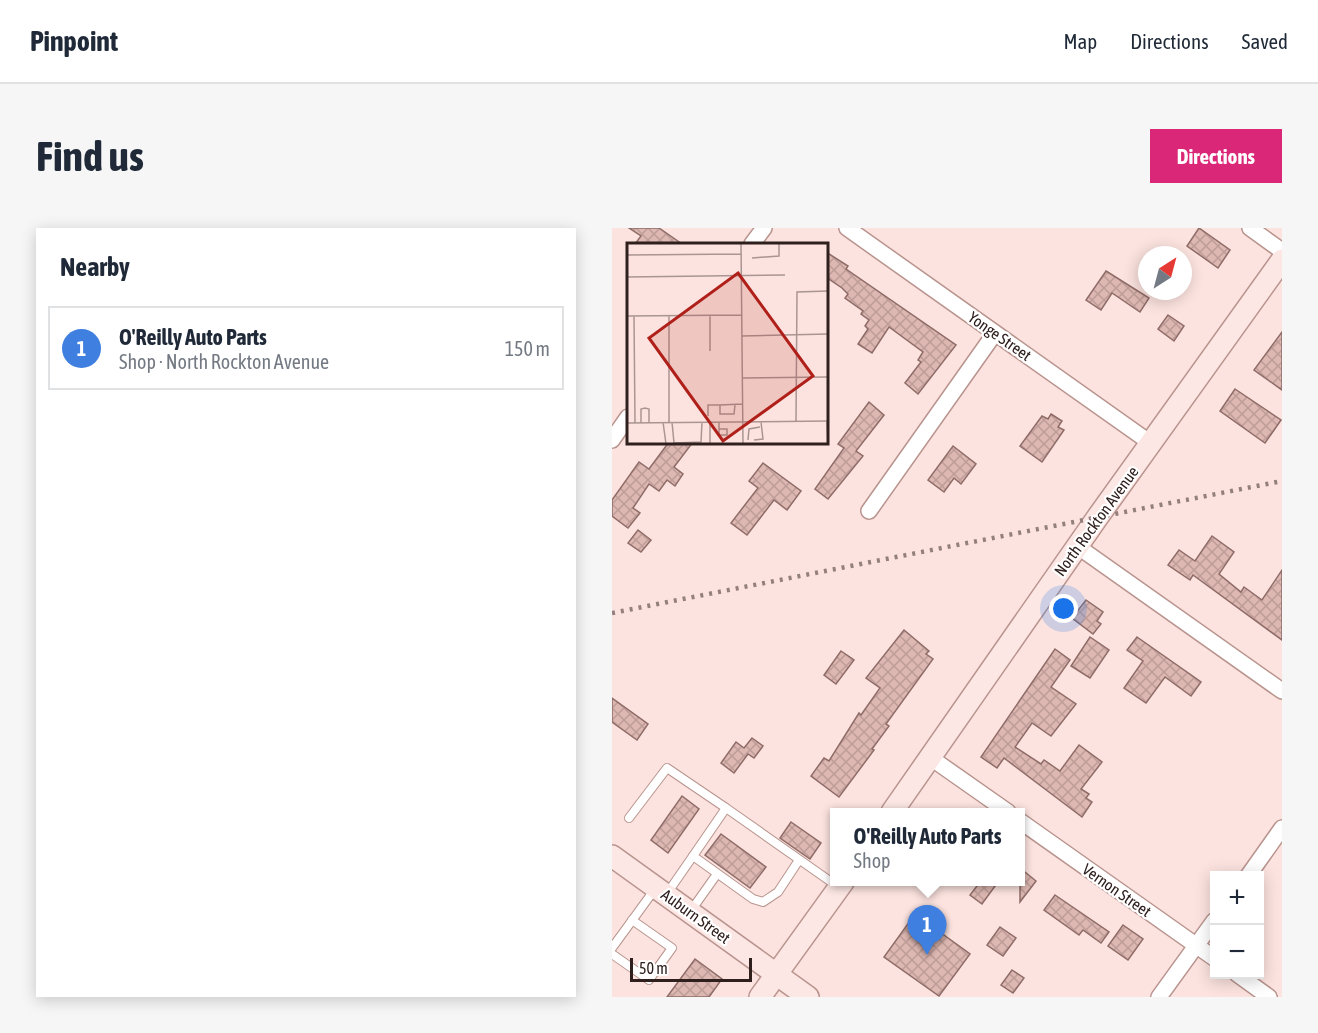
<!DOCTYPE html>
<html lang="en">
<head>
<meta charset="utf-8">
<style>
	:root { --surface:#fff; --page:#f6f6f7; --text:#1f2937; --muted:#747a83; --line:#e0e1e3; --accent:#db2777 }
	body { margin:0; font-family:"Asap Condensed",sans-serif; background:var(--page); color:var(--text) }
	.controls { position:absolute; right:18px; bottom:18px; display:grid; overflow:hidden; border-radius:0px; box-shadow:0 3px 15px #0003 }
	.controls button { width:54px; height:54px; display:grid; place-items:center; padding:0; border:0; border-bottom:2px solid var(--line); background:var(--surface); color:var(--text); font:30px sans-serif }
	.compass { position:absolute; left:526px; top:18px; width:54px; height:54px; border-radius:50%; background:var(--surface); box-shadow:0 3px 15px #0003; rotate:36deg }
	.scale { position:absolute; left:18px; bottom:15px; width:122px; box-sizing:border-box; padding-left:6px; border:3px solid #2f201e; border-top:0; font-size:16px; line-height:21px; white-space:nowrap; color:#2f201e; -webkit-text-stroke:4px #fff; paint-order:stroke }
	.you { position:absolute; left:452px; top:381px; width:21px; height:21px; margin:-15px; border:4px solid #fff; border-radius:50%; background:#1a73e8; box-shadow:0 0 0 9px #1a73e833 }
	.badge { display:grid; place-items:center; width:39px; height:39px; border-radius:50%; background:var(--accent); color:#fff; font-size:20px; font-weight:700 }
	.pin { position:absolute; translate:-50% -50px; filter:drop-shadow(0 2px 3px #0008) }
	.pin::after { content:''; position:absolute; top:32px; width:21px; height:18px; background:inherit; clip-path:polygon(0 0,100% 0,50% 100%) }
	.popup { position:absolute; left:218px; top:580px; width:195px; height:78px; box-sizing:border-box; display:grid; place-content:center; border-radius:0px; background:var(--surface); filter:drop-shadow(0 2px 4px #0005); font-size:20px; white-space:nowrap; color:var(--muted) }
	.popup b { font-size:22px; color:var(--text) }
	.popup::after { content:''; position:absolute; left:50%; top:100%; margin-left:-12px; border:12px solid transparent; border-top-color:var(--surface) }
	.list { margin:0; padding:0; list-style:none }
	h2 { display:flex; justify-content:space-between; align-items:center; height:78px; margin:0; padding:0 24px; font-size:26px }
	h2 small { font-size:20px; font-weight:400; color:var(--muted) }
	.list li { display:grid; grid-template-columns:39px 1fr auto; gap:18px; align-items:center; box-sizing:border-box; height:84px; margin:0 12px 12px; padding:0 12px; border:2px solid var(--line); border-radius:0px }
	.list b { display:block; font-size:22px; white-space:nowrap }
	.list p { margin:0; font-size:20px; white-space:nowrap; color:var(--muted) }
	.list em { font-size:20px; font-style:normal; color:var(--muted) }
	.map { position:relative; flex:none; width:670px; height:769px; overflow:hidden; border-radius:0px }
	header { display:flex; align-items:center; gap:36px; box-sizing:border-box; height:84px; padding:0 30px; background:var(--surface); border-bottom:2px solid var(--line) }
	header strong { font-size:28px }
	nav { display:flex; gap:33px; margin-inline-start:auto; font-size:21px }
	.intro { display:flex; align-items:center; justify-content:space-between; box-sizing:border-box; height:144px; padding:0 36px }
	h1 { margin:0; font-size:42px }
	.button { padding:15px 27px; border-radius:0px; background:var(--accent); color:#fff; font-size:21px; font-weight:700 }
	main { display:flex; gap:36px; padding:0 36px }
	aside { flex:1; background:var(--surface); border-radius:0px; box-shadow:0 3px 15px #0003 }
	.map>svg:first-child { display:block }
	.building { fill:url(#building-cross-hatch); stroke:#8f6c67; stroke-width:1.5 }
	.lines { fill:none; stroke-linecap:round; stroke-linejoin:round }
	.service-casing { stroke:#b9948e; stroke-width:10 }
	.minor-casing { stroke:#b9948e; stroke-width:18 }
	.secondary-casing { stroke:#b9948e; stroke-width:24 }
	.service { stroke:#fff; stroke-width:8 }
	.minor { stroke:#fff; stroke-width:15 }
	.secondary { stroke:#fce7e4; stroke-width:21 }
	.rail { stroke:#937f7c; stroke-width:4.5; stroke-dasharray:3 6; stroke-linecap:butt }
	.labels { text-anchor:middle; stroke-width:4.5; stroke-linejoin:round; paint-order:stroke }
	.street-label { font-size:16px; fill:#2f201e; stroke:#fff }
	.inset-road { fill:none; stroke:#aa9592; stroke-width:1.5 }
	.view { fill:#b0201a; fill-opacity:0.15; stroke:#b0201a; stroke-width:3 }
	.inset-edge { fill:none; stroke:#2f201e; stroke-width:3 }
</style>
</head>
<body>
<header>
<strong>Pinpoint</strong>
<nav><a>Map</a><a>Directions</a><a>Saved</a></nav>
</header>
<div class="intro"><h1>Find us</h1><a class="button">Directions</a></div>
<main>
<aside>
<h2>Nearby<small></small></h2>
<ul class="list">
<li><span class="badge" style="background:#3f7fe0">1</span><div><b>O'Reilly Auto Parts</b><p>Shop · North Rockton Avenue</p></div><em>150 m</em></li>
</ul>
</aside>
<div class="map">
<svg width="670" height="769" viewBox="0 0 670 769">
	<defs>
		<pattern id="building-cross-hatch" width="8" height="8" patternUnits="userSpaceOnUse" patternTransform="scale(1.5)"><rect width="8" height="8" fill="#ddb7b1"/><path d="M0 0l8 8M0 8l8-8" fill="none" stroke="#be9d98"/></pattern>
	</defs>
	<rect width="100%" height="100%" fill="#fce3df"/>
	<g class="building">
		<path d="M17 0H47L70 16H23L29 8Z"/>
		<path d="M587 0 618 22 606 40 575 18Z"/>
		<path d="M214 24 236 38 234 41 344 117 306 166 293 155 309 134 306 132 311 124 277 99 260 125 246 116 256 101 253 98 257 92 249 86 251 83 233 70 236 66 230 60 214 49Z"/>
		<path d="M494 43 537 70 528 84 500 65 489 82 474 72Z"/>
		<path d="M556 87 572 98 562 113 546 101Z"/>
		<path d="M670 104V162L642 142Z"/>
		<path d="M623 161 669 192 653 215 608 183Z"/>
		<path d="M257 174 272 187 244 223 251 228 216 271 203 261 232 220 226 216Z"/>
		<path d="M439 186 450 193 446 199 452 202 430 234 408 218 430 188 436 191Z"/>
		<path d="M57 214H81L62 239 71 246 63 258 55 252 47 263 37 256 21 280 28 285 16 300 0 288V272L27 234 37 241Z"/>
		<path d="M341 218 364 236 349 256 342 250 332 264 316 252Z"/>
		<path d="M151 235 189 263 175 282 162 272 135 307 119 295 146 260 137 253Z"/>
		<path d="M26 302 39 312 29 324 16 315Z"/>
		<path d="M600 308 622 324 607 346 629 364 632 359 650 372 670 342V412L581 347 578 352 556 337 567 322 583 333Z"/>
		<path d="M474 372 491 384 485 393 489 396 481 406 460 390Z"/>
		<path d="M292 402 317 423 314 426 321 431 274 496 277 498 260 521 262 522 227 569 199 548 212 530 217 533 247 485 249 487 268 460 254 450Z"/>
		<path d="M478 409 497 422 478 450 459 438Z"/>
		<path d="M525 409 589 454 579 468 553 449 534 475 512 460 531 433 515 422Z"/>
		<path d="M443 421 458 432 439 459 464 476 439 508 420 495 403 519 429 536 432 532 448 543 467 517 490 534 469 561 477 566 474 570 480 574 470 589 392 530 385 540 369 529Z"/>
		<path d="M229 423 242 432 224 456 212 447Z"/>
		<path d="M0 470 36 496 25 512 0 494Z"/>
		<path d="M140 510 151 518 142 530 136 526 122 545 109 535 124 514 132 520Z"/>
		<path d="M70 568 87 581 56 625 39 612Z"/>
		<path d="M179 594 209 615 198 631 168 610Z"/>
		<path d="M109 606 154 639 138 660 93 627Z"/>
		<path d="M408 640 424 653 408 674Z"/>
		<path d="M368 654H386L370 676 358 667Z"/>
		<path d="M443 667 497 704 489 715 471 702 467 707 432 682Z"/>
		<path d="M303 686 358 726 327 768 272 729Z"/>
		<path d="M511 697 531 711 516 732 496 718Z"/>
		<path d="M388 699 404 710 391 728 375 717Z"/>
		<path d="M83 731 110 751 97 769H55Z"/>
		<path d="M400 742 412 750 401 765 389 757Z"/>
	</g>
	<g class="lines">
		<defs>
			<g id="service">
				<path d="M17 590 55 540 114 580"/>
				<path d="M187 632 166 664 151 674 141 671 81 628 114 580 225 658"/>
				<path d="M54 667 81 628"/>
				<path d="M78 684 105 646"/>
				<path d="M0 720 43 661"/>
				<path d="M0 726 37 752 60 720 20 692"/>
			</g>
			<g id="minor">
				<path d="M235 0 540 216"/>
				<path d="M638 0 670 23"/>
				<path d="M140 16 152 0"/>
				<path d="M0 212 16 189"/>
				<path d="M257 283 383 105"/>
				<path d="M465 318 670 463"/>
				<path d="M319 530 396 584"/>
				<path d="M408 593 602 730"/>
				<path d="M636 648 670 600"/>
				<path d="M625 746 657 769"/>
				<path d="M547 769 602 693"/>
			</g>
			<g id="secondary">
				<path d="M280 584 485 290 670 32"/>
				<path d="M0 628 196 769"/>
				<path d="M148 769 231 654"/>
			</g>
		</defs>
		<use href="#service" class="service-casing"/>
		<use href="#minor" class="minor-casing"/>
		<use href="#secondary" class="secondary-casing"/>
		<use href="#service" class="service"/>
		<use href="#minor" class="minor"/>
		<use href="#secondary" class="secondary"/>
		<path class="rail" d="M0 385 670 253"/>
	</g>
	<g class="labels">
		<g class="street-label">
			<text transform="translate(388 108) rotate(35)" y="6">Yonge Street</text>
			<text transform="translate(484 293) rotate(-54)" y="6">North Rockton Avenue</text>
			<text transform="translate(505 662) rotate(35)" y="6">Vernon Street</text>
			<text transform="translate(84 688) rotate(36)" y="6">Auburn Street</text>
		</g>
	</g>
	<g transform="translate(15 15)">
		<rect width="201" height="201" fill="#fce3df"/>
		<path class="inset-road" d="M114 0 116 201M0 12 114 11M125 15 152 13V0M0 34 158 32M83 72V108M0 73 115 72M7 73 8 180M42 73V179M115 93 201 91M116 135 201 134M108 162 107 171H93V162L115 161M81 173V162H93M200 178 201 201M36 179 39 201M45 179 47 200M83 179V201M92 179V192H100V186H92M169 179 170 49 201 48M0 180 201 178M14 180V166L18 165 22 166V180M121 197 122 186 133 184M127 197 136 196 134 179M47 200 74 199 75 179"/>
		<path class="view" d="M111 30 186 133 96 198 22 95Z"/>
		<rect width="201" height="201" class="inset-edge"/>
	</g>
</svg>
<div class="controls">
<button>+</button>
<button>−</button>
</div>
<svg class="compass" viewBox="-18 -18 36 36"><path d="M0-13l5 13h-10z" fill="#e53935"/><path d="M0 13l5-13h-10z" fill="#747a83"/></svg>
<div class="scale">50 m</div>
<div class="you"></div>
<div class="pin badge" style="left:315px;top:727px;background:#3f7fe0">1</div>
<div class="popup"><b>O'Reilly Auto Parts</b>Shop</div>
</div>
</main>
</body>
</html>
